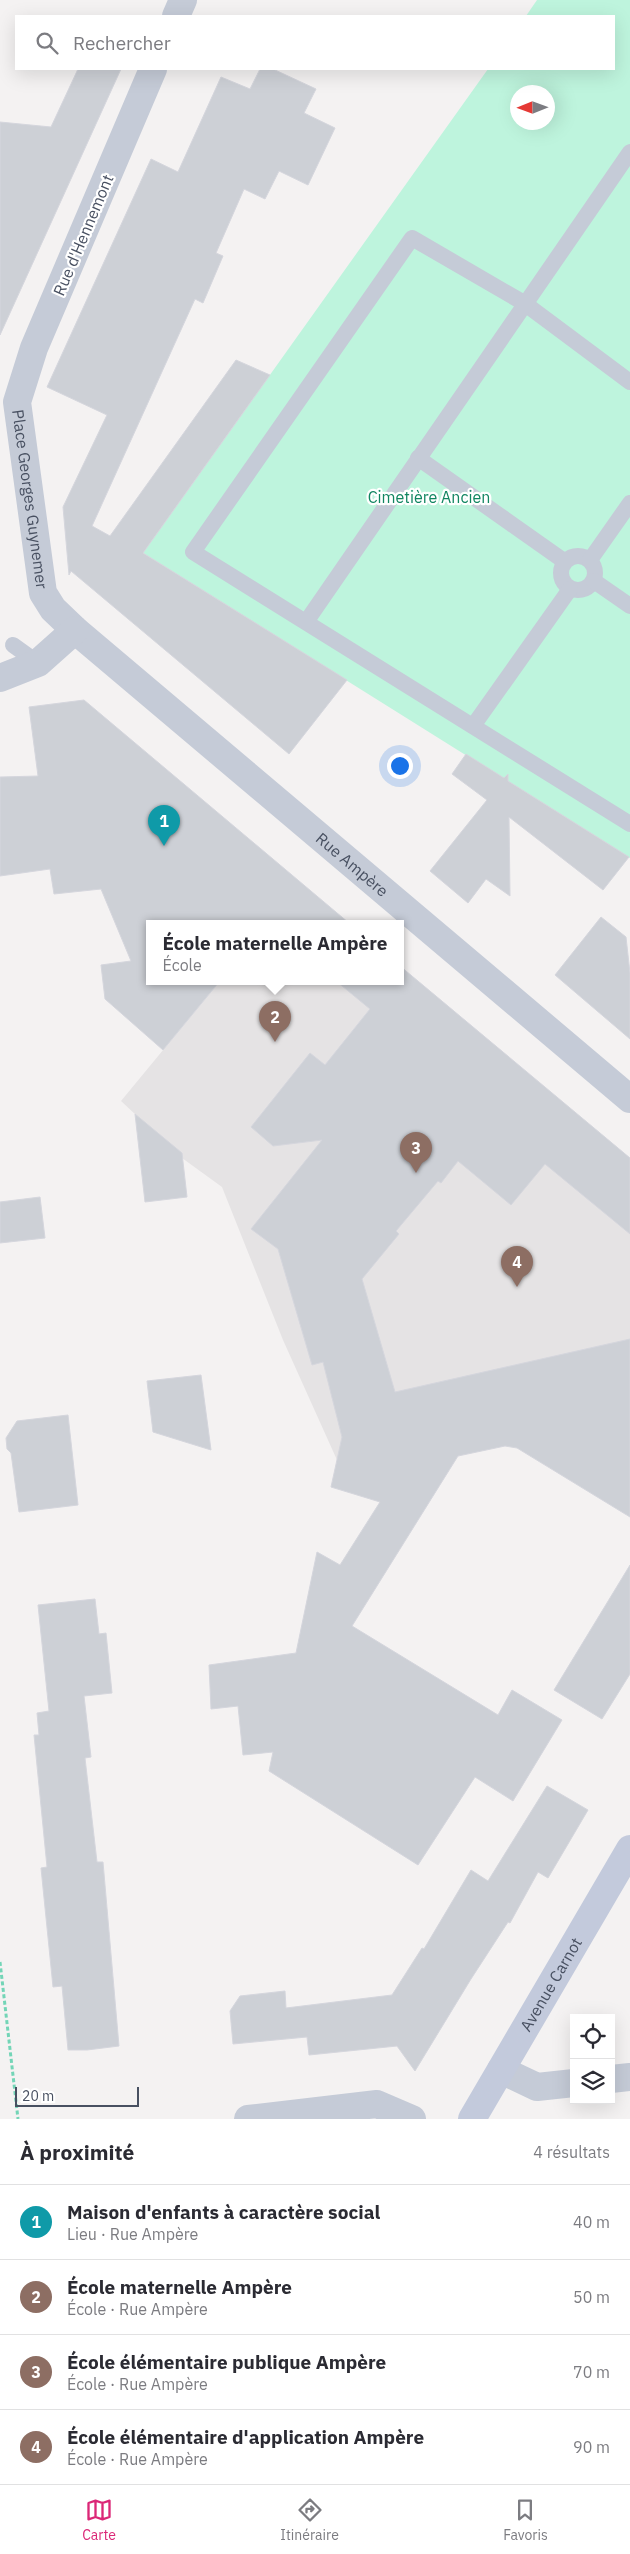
<!DOCTYPE html>
<html lang="fr">
<head>
<meta charset="utf-8">
<style>
	:root { --surface:#fff; --page:#f2f2f3; --text:#2b2b33; --muted:#7c7c81; --line:#e1e1e2; --accent:#db2777 }
	body { margin:0; font-family:"IBM Plex Sans",sans-serif; background:var(--page); color:var(--text) }
	.controls { position:absolute; right:15px; bottom:15px; display:grid; overflow:hidden; border-radius:0px; box-shadow:0 5px 20px #0002 }
	.controls button { width:45px; height:45px; display:grid; place-items:center; padding:0; border:0; border-bottom:1px solid var(--line); background:var(--surface); color:var(--text); font:25px sans-serif }
	.compass { position:absolute; left:510px; top:85px; width:45px; height:45px; border-radius:50%; background:var(--surface); box-shadow:0 5px 20px #0002; rotate:269deg }
	.scale { position:absolute; left:15px; bottom:12px; width:124px; box-sizing:border-box; padding-left:5px; border:2px solid #485061; border-top:0; font-size:14px; line-height:18px; white-space:nowrap; color:#485061; -webkit-text-stroke:4px #fff; paint-order:stroke }
	.you { position:absolute; left:399px; top:765px; width:18px; height:18px; margin:-12px; border:4px solid #fff; border-radius:50%; background:#1a73e8; box-shadow:0 0 0 8px #1a73e833 }
	.badge { display:grid; place-items:center; width:32px; height:32px; border-radius:50%; background:var(--accent); color:#fff; font-size:16px; font-weight:700 }
	.pin { position:absolute; translate:-50% -41px; filter:drop-shadow(0 1px 2px #0008) }
	.pin::after { content:''; position:absolute; top:26px; width:18px; height:15px; background:inherit; clip-path:polygon(0 0,100% 0,50% 100%) }
	.popup { position:absolute; left:146px; top:920px; width:258px; height:65px; box-sizing:border-box; display:grid; place-content:center; border-radius:0px; background:var(--surface); filter:drop-shadow(0 1px 4px #0005); font-size:16px; white-space:nowrap; color:var(--muted) }
	.popup b { font-size:19px; color:var(--text) }
	.popup::after { content:''; position:absolute; left:50%; top:100%; margin-left:-10px; border:10px solid transparent; border-top-color:var(--surface) }
	.list { margin:0; padding:0; list-style:none }
	h2 { display:flex; justify-content:space-between; align-items:center; height:65px; margin:0; padding:0 20px; font-size:21px }
	h2 small { font-size:16px; font-weight:400; color:var(--muted) }
	.list li { display:grid; grid-template-columns:32px 1fr auto; gap:15px; align-items:center; box-sizing:border-box; height:75px; padding:0 20px; border-top:1px solid var(--line) }
	.list b { display:block; font-size:19px; white-space:nowrap }
	.list p { margin:0; font-size:16px; white-space:nowrap; color:var(--muted) }
	.list em { font-size:16px; font-style:normal; color:var(--muted) }
	.icon { flex:none; width:28px; height:28px; fill:none; stroke:currentColor; stroke-width:2; stroke-linecap:round; stroke-linejoin:round }
	.map { position:relative; flex:none; width:630px; height:2119px; overflow:hidden }
	.search { position:absolute; background:var(--surface); box-shadow:0 5px 20px #0002; left:15px; right:15px; top:15px; height:55px; display:flex; align-items:center; gap:12px; box-sizing:border-box; padding:0 18px; border-radius:0px; color:var(--muted); font-size:19px }
	.sheet { height:365px; background:var(--surface) }
	nav { display:flex; justify-content:space-around; align-items:center; box-sizing:border-box; height:70px; border-top:1px solid var(--line); background:var(--surface); font-size:14px; color:var(--muted) }
	nav a { display:grid; justify-items:center; gap:2px }
	nav .on { color:var(--accent) }
	.map>svg:first-child { display:block }
	.education { fill:#e5e3e4 }
	.green { fill:#bef4dd; fill-rule:evenodd }
	.building { fill:#cdd0d6; stroke:#d5d6dd }
	.lines { fill:none; stroke-linecap:round; stroke-linejoin:round }
	.path { stroke:#73d5b7; stroke-width:3; stroke-dasharray:4 2.5; stroke-linecap:butt }
	.lane { stroke:#c5cbd7; stroke-width:16 }
	.street { stroke:#c5cbd7; stroke-width:28 }
	.secondary { stroke:#c3cadc; stroke-width:28 }
	.labels { text-anchor:middle; stroke-width:4.5; stroke-linejoin:round; paint-order:stroke }
	.street-label { font-size:16px; fill:#485061; stroke:#fff }
	.park-label { font-size:16px; fill:#108560; stroke:#fff }
</style>
</head>
<body>
<div class="map">
<svg width="630" height="2119" viewBox="0 0 630 2119">
	<rect width="100%" height="100%" fill="#f4f2f2"/>
	<path class="education" d="M400 966 630 1158V1397L337 1460 283 1340 222 1187 182 1158 121 1101 220 981H400Z"/>
	<path class="green" d="M537 0H630V858L143 553 488 69H614V16H526ZM518 92H548V122H518Z"/>
	<g class="building">
		<path d="M78 69H121L0 335V122L51 127Z"/>
		<path d="M260 69H273L316 89 304 113 335 128 308 185 279 171 265 199 244 189 216 253 223 256 203 303 195 299 92 526 110 536 236 360 270 375 143 553 347 680 289 754 71 571 69 575 63 507 107 415 47 387 151 159 178 172 221 77 250 89Z"/>
		<path d="M84 700 349 923H150V981H220L163 1050 105 999 101 965 131 961 101 889 54 894 50 869 0 876V777L38 776 29 707Z"/>
		<path d="M466 754 504 778 508 774V781L629 857 603 890 509 817 510 896 486 879 468 903 430 871 487 800 452 774Z"/>
		<path d="M601 917 626 937 630 973V1039L555 975Z"/>
		<path d="M400 966 630 1158V1234L545 1164 511 1205 458 1161 441 1183 438 1181 396 1231 399 1234 362 1279 395 1392 630 1339V1517L517 1448 505 1446 458 1456 352 1626 498 1715 512 1690 562 1720 513 1801 475 1777 418 1865 269 1771 273 1752 243 1755 238 1706 211 1709 209 1665 296 1653 317 1552 340 1565 380 1502 331 1487 342 1437 323 1362 312 1365 278 1249 251 1229 322 1140 273 1146 251 1127 310 1053 325 1065 370 1009 336 981H400Z"/>
		<path d="M135 1114 182 1153 187 1197 145 1202Z"/>
		<path d="M40 1197 45 1238 0 1243V1202Z"/>
		<path d="M201 1375 211 1450 153 1432 147 1381Z"/>
		<path d="M68 1415 78 1505 19 1512 11 1453 7 1449 6 1438 17 1421Z"/>
		<path d="M630 1565V1674L602 1719 554 1690Z"/>
		<path d="M95 1599 99 1634 106 1633 112 1693 84 1696 91 1757 85 1758 97 1862H103L119 2046 87 2050H68L62 1986 53 1987 41 1868 47 1867 34 1735H39L37 1713 49 1711 38 1605Z"/>
		<path d="M547 1786 588 1810 548 1878 538 1872 510 1923 508 1922 471 1979 415 2071 397 2046 309 2055 307 2037 233 2044 230 2011 240 1996 285 1991 286 2008 392 1995 422 1948 424 1949 471 1870 488 1881Z"/>
	</g>
	<g class="lines">
		<path class="path" d="M0 1962 18 2119"/>
		<g class="lane">
			<path d="M630 382 524 303 412 238 193 552 630 824"/>
			<path d="M418 458 564 561"/>
			<circle cx="578" cy="573" r="17"/>
			<path d="M590 560 630 503"/>
			<path d="M594 581 630 606"/>
			<path d="M306 622 630 152"/>
			<path d="M13 645 38 663"/>
			<path d="M473 726 570 589"/>
		</g>
		<g class="street">
			<path d="M176 16 183 0"/>
			<path id="s1" d="M153 69 34 348 17 402 43 593 53 609 75 630 630 1099"/>
			<path d="M0 678 38 663 75 630"/>
			<path d="M501 2070 537 2087 574 2083"/>
			<path d="M611 2079 630 2077"/>
			<path d="M248 2119 377 2104 412 2119"/>
		</g>
		<path class="secondary" id="s2" d="M472 2119 630 1849"/>
	</g>
	<g class="labels">
		<g class="street-label">
			<text transform="translate(83 235) rotate(-67)" y="6">Rue d'Hennemont</text>
			<text dy="6" stroke="none"><textPath href="#s1" startOffset="458">Place Georges Guynemer</textPath></text>
			<text dy="6" stroke="none"><textPath href="#s1" startOffset="965">Rue Ampère</textPath></text>
			<text dy="6" stroke="none"><textPath href="#s2" startOffset="156">Avenue Carnot</textPath></text>
		</g>
		<g class="park-label">
			<text x="429" y="503">Cimetière Ancien</text>
		</g>
	</g>
</svg>
<div class="controls">
<button><svg class="icon" aria-label="locate" viewBox="0 0 24 24"><circle cx="12" cy="12" r="6"/><path d="M12 2v4M12 18v4M2 12h4M18 12h4"/></svg></button>
<button><svg class="icon" aria-label="layers" viewBox="0 0 24 24"><path d="M12 4l9 5-9 5-9-5zM3 14l9 5 9-5"/></svg></button>
</div>
<svg class="compass" viewBox="-18 -18 36 36"><path d="M0-13l5 13h-10z" fill="#e53935"/><path d="M0 13l5-13h-10z" fill="#7c7c81"/></svg>
<div class="scale">20 m</div>
<div class="you"></div>
<div class="pin badge" style="left:164px;top:846px;background:#0f9aa8">1</div>
<div class="pin badge" style="left:275px;top:1042px;background:#8d6e63">2</div>
<div class="popup"><b>École maternelle Ampère</b>École</div>
<div class="pin badge" style="left:416px;top:1173px;background:#8d6e63">3</div>
<div class="pin badge" style="left:517px;top:1287px;background:#8d6e63">4</div>
<div class="search"><svg class="icon" aria-label="search" viewBox="0 0 24 24"><circle cx="10" cy="10" r="6"/><path d="M15 15l6 6"/></svg>Rechercher</div>
</div>
<section class="sheet">
<h2>À proximité<small>4 résultats</small></h2>
<ul class="list">
<li><span class="badge" style="background:#0f9aa8">1</span><div><b>Maison d'enfants à caractère social</b><p>Lieu · Rue Ampère</p></div><em>40 m</em></li>
<li><span class="badge" style="background:#8d6e63">2</span><div><b>École maternelle Ampère</b><p>École · Rue Ampère</p></div><em>50 m</em></li>
<li><span class="badge" style="background:#8d6e63">3</span><div><b>École élémentaire publique Ampère</b><p>École · Rue Ampère</p></div><em>70 m</em></li>
<li><span class="badge" style="background:#8d6e63">4</span><div><b>École élémentaire d'application Ampère</b><p>École · Rue Ampère</p></div><em>90 m</em></li>
</ul>
</section>
<nav>
<a class="on"><svg class="icon" aria-label="map" viewBox="0 0 24 24"><path d="M3 6l6-2 6 2 6-2v14l-6 2-6-2-6 2zM9 4v14M15 6v14"/></svg>Carte</a>
<a><svg class="icon" aria-label="directions" viewBox="0 0 24 24"><path d="M12 3l9 9-9 9-9-9zM9 14v-3h6M13 9l2 2-2 2"/></svg>Itinéraire</a>
<a><svg class="icon" aria-label="saved" viewBox="0 0 24 24"><path d="M7 4h10v16l-5-4-5 4z"/></svg>Favoris</a>
</nav>
</body>
</html>
